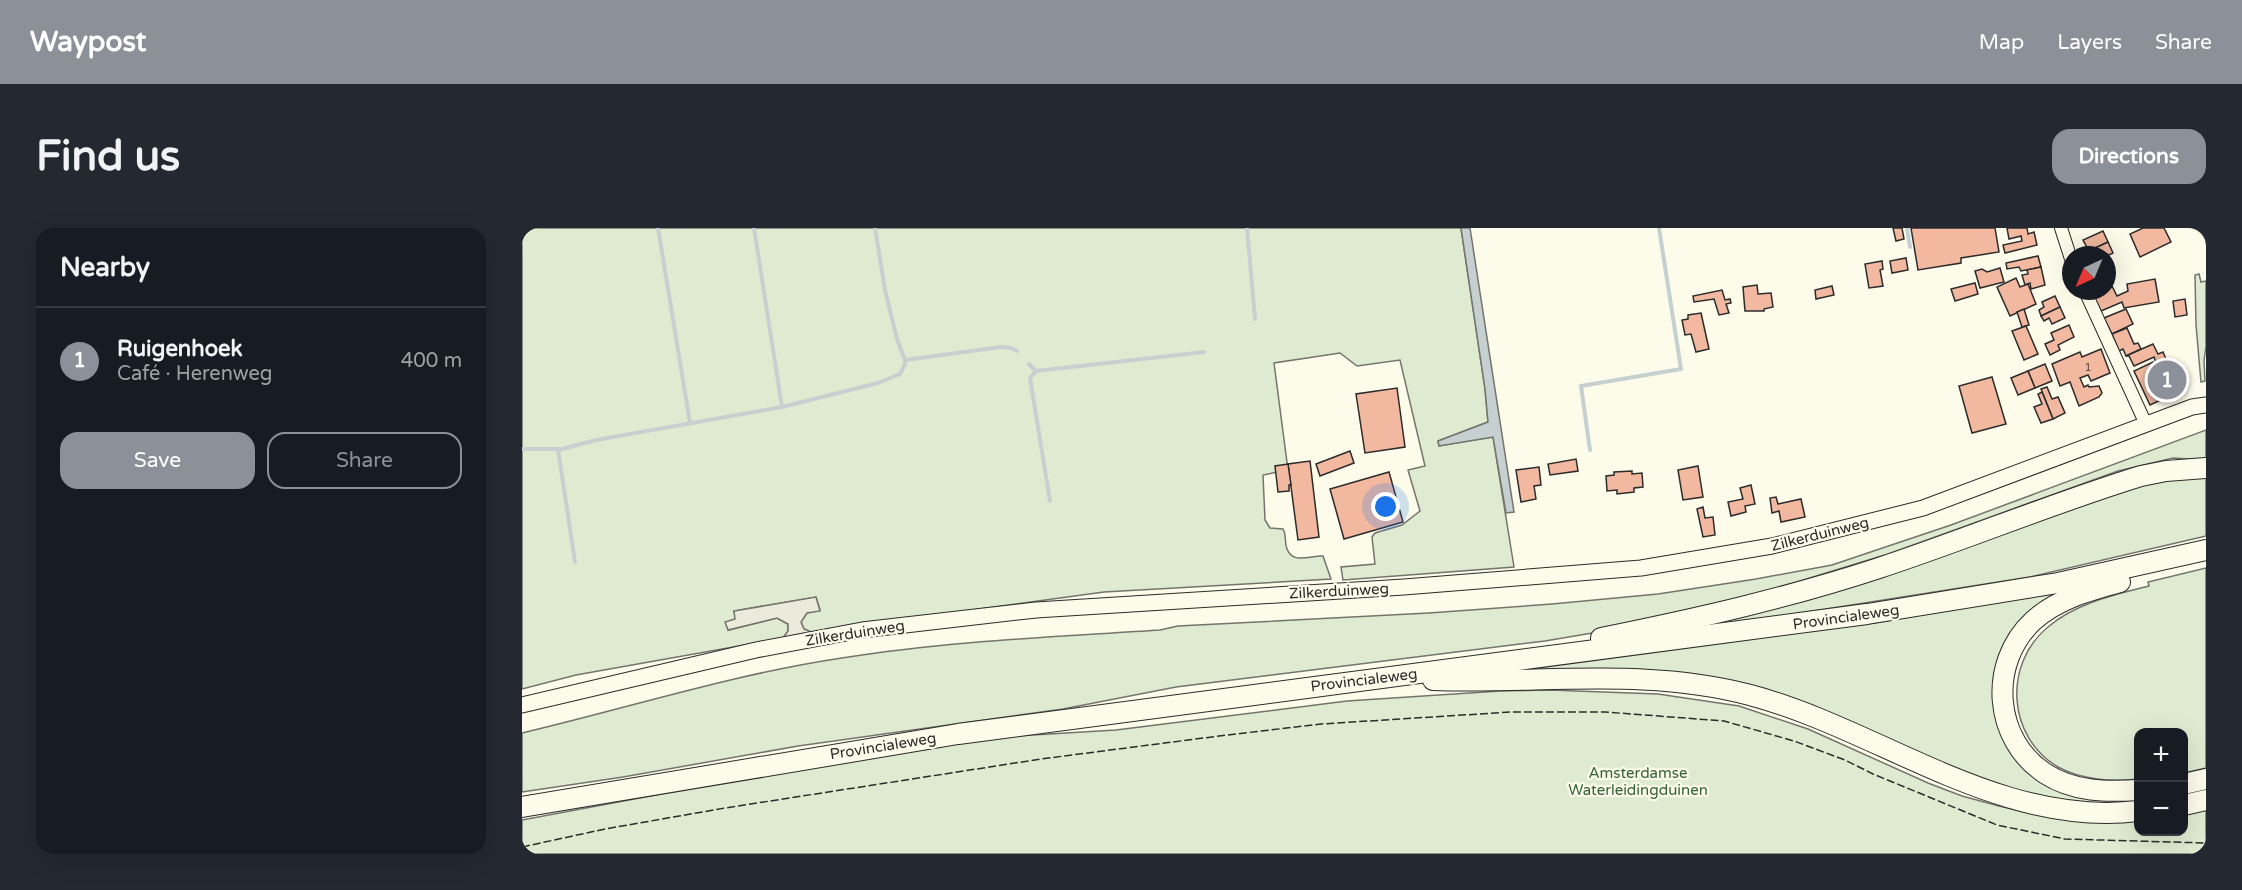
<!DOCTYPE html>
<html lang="en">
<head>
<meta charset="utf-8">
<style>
	:root { --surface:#171b24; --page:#242831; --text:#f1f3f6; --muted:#9ea1a6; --line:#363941; --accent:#8c9099 }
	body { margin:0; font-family:"Varela Round",sans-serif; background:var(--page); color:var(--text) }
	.controls { position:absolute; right:18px; bottom:18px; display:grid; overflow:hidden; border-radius:12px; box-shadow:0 6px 24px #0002 }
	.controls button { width:54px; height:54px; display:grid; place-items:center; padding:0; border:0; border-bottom:2px solid var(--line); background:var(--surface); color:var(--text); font:30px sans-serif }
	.compass { position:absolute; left:1540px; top:18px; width:54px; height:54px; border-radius:50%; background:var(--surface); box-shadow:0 6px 24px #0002; rotate:224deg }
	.you { position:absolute; left:864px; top:279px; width:21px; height:21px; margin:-15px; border:4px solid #fff; border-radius:50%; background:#1a73e8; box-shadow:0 0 0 9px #1a73e833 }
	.badge { display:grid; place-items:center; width:39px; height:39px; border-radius:50%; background:var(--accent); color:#fff; font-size:20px; font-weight:700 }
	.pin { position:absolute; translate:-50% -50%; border:3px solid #fff; box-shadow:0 2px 6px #0006 }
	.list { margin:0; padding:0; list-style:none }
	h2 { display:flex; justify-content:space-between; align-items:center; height:78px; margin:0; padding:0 24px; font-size:26px }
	h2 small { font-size:20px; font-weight:400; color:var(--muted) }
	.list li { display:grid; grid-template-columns:39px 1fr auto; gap:18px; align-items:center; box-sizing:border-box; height:108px; padding:0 24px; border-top:2px solid var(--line) }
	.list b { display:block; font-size:22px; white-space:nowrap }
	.list p { margin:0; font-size:20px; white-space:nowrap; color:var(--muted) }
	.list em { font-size:20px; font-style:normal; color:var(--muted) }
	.actions { display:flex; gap:12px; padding:18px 24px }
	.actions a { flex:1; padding:14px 0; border:2px solid var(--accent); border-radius:18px; text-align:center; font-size:21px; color:var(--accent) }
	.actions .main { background:var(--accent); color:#fff }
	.map { position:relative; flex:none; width:1684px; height:626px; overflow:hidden; border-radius:18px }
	header { display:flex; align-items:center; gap:36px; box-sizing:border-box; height:84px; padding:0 30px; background:var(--accent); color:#fff }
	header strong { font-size:28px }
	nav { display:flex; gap:33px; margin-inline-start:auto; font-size:21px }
	.intro { display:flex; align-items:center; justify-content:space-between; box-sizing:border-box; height:144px; padding:0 36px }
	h1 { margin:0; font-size:42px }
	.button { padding:15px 27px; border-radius:18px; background:var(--accent); color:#fff; font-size:21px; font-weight:700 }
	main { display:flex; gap:36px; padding:0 36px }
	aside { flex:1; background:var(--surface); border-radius:18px; box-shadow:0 6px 24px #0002 }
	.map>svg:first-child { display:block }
	.green { fill:#deebd1; stroke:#74746e; stroke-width:1.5 }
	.parking { fill:#eceadb; stroke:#74746e; stroke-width:1.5 }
	.water { fill:#c7d0d0; stroke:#74746e; stroke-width:1.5 }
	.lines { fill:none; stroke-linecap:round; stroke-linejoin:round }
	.stream { stroke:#c7d0d0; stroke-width:4 }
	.building { fill:#f2b8a0; stroke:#2b2b2b; stroke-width:1.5 }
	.minor-casing { stroke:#2b2b2b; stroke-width:14 }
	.tertiary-casing { stroke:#2b2b2b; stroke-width:17 }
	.primary-casing { stroke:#2b2b2b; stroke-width:22 }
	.minor { stroke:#fdfbea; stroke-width:12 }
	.tertiary { stroke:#fdfbea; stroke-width:15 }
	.primary { stroke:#fdfbea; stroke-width:20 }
	.fence { stroke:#2b2b2b; stroke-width:1.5; stroke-dasharray:8 3; stroke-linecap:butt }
	.labels { text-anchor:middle; stroke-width:4.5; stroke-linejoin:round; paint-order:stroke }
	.number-label { font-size:12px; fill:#5d4e48 }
	.street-label { font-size:15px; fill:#2b2b2b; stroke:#fdfbea }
	.park-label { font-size:15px; fill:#34623c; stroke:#fdfbea }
</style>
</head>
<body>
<header>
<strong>Waypost</strong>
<nav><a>Map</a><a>Layers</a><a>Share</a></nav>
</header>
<div class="intro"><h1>Find us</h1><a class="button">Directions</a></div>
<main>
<aside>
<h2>Nearby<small></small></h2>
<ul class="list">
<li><span class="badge">1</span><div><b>Ruigenhoek</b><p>Café · Herenweg</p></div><em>400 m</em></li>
</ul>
<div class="actions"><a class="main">Save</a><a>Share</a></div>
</aside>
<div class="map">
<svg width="1684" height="626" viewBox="0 0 1684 626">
	<rect width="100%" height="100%" fill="#fdfbea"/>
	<g class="green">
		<path d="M0 0H939L963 161 966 194 916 213 917 218 971 209 992 339 821 352 819 339 853 336 850 309 853 305 880 297 898 283 886 242 903 238 878 132 835 138 818 125 752 135 766 242 741 247 743 292 748 300 761 301C765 308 762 314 765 321 771 337 790 327 801 328L809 351 582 364 289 404 282 401 279 394 285 385 298 382 294 369 212 383 214 391 207 402 255 390 266 396V403L261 410 54 447 0 461Z"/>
		<path d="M1677 46 1679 54 1684 53V118L1682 133 1683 153 1679 154 1674 97 1673 47Z"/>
		<path d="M1684 202V232L1651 230 1596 243 1366 326 1226 369 1094 401 1023 413 654 459 541 481 276 518 101 549 0 564V505C106 480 212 446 320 430 425 413 532 409 638 402L656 398 907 385 1030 376 1136 366 1234 351 1310 337 1429 297Z"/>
		<path d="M1684 244V308L1508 349 1183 400 1181 393 1603 257Z"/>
		<path d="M1684 340V540L1662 545V505H1616V551C1591 554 1559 552 1536 539 1485 509 1481 436 1526 399 1554 375 1592 367 1627 358L1626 354Z"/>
		<path d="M1571 356 1524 377 1476 453 1510 540 1616 567V576L1559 578 1481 560 1245 468 959 445 1353 395Z"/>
		<path d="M1027 462 1136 466 1217 478 1286 501 1406 555 1440 568 1477 578 1516 587 1616 591V604H1662V585L1684 581V626H0V592L268 542 459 510 594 502 825 473 978 463Z"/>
	</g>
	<path class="parking" d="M294 369 298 383 285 385 279 394 282 401 289 404 261 410 266 403V396L255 390 206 402 203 394 213 391 212 383Z"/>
	<path class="water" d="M939 0H948L992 284 984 285 971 209 917 218 916 213 966 194 963 161Z"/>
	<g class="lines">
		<g class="stream">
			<path d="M136 0 168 195"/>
			<path d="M232 0 260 179"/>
			<path d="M725 0 733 91"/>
			<path d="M1385 0 1388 19"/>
			<path d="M383 132 479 119 489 120 495 123"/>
			<path d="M507 136 514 143"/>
			<path d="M0 221H40L74 212 260 179 356 155 378 146 383 136V132L375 111 363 62 353 0"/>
			<path d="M36 221 53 334"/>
			<path d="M1068 222 1059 158 1159 141 1137 0"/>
			<path d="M528 273 508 150 514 143 682 124"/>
		</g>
	</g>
	<g class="building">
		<path d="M1371 0H1380L1382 11 1374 13Z"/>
		<path d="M1389 0H1473L1477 24 1439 30V35L1396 42Z"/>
		<path d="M1485 0H1505L1506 6 1512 4 1515 17 1483 25 1481 17 1500 13 1499 8 1487 11Z"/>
		<path d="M1621 0H1642L1649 14 1618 29 1608 6Z"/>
		<path d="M1581 3 1586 14 1567 23 1561 12Z"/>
		<path d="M1586 14 1591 25 1585 28 1568 27 1567 23Z"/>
		<path d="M1516 28 1519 39 1499 43 1497 39 1485 41 1484 35Z"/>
		<path d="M1384 30 1386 42 1370 45 1368 33Z"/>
		<path d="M1360 33 1361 41 1358 42 1361 58 1347 60 1343 36Z"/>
		<path d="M1519 39 1523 57 1509 61 1508 55 1503 57 1500 47 1506 46 1505 42Z"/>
		<path d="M1478 40 1482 54 1458 60 1453 43 1460 41 1465 44Z"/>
		<path d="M1494 50 1498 59 1506 56 1514 76 1488 88 1475 59Z"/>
		<path d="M1633 51 1637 74 1602 80 1600 74 1579 83 1572 69 1580 65V63H1585V56L1588 54 1595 68 1606 63 1605 56Z"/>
		<path d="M1453 55 1456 66 1433 73 1429 61Z"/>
		<path d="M1235 57 1236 66 1249 65 1251 79 1242 81V83H1223L1221 59Z"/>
		<path d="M1310 58 1312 67 1294 71 1293 62Z"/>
		<path d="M1200 62 1203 72 1208 71 1209 75 1204 76 1207 85 1197 87 1192 71 1172 74 1171 68Z"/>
		<path d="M1533 68 1538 79 1519 88 1517 82 1522 79 1520 74Z"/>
		<path d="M1663 71 1665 87 1653 89 1651 73Z"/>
		<path d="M1538 79 1543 90 1530 96 1527 90 1522 93 1519 88Z"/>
		<path d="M1502 81 1507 97 1500 99 1495 84Z"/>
		<path d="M1604 81 1611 96 1590 106 1582 90Z"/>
		<path d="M1179 85 1187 121 1174 124 1169 106 1163 107 1160 92 1166 91V87Z"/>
		<path d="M1547 97 1552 109 1536 117 1538 122 1528 127 1523 116 1532 112 1529 105Z"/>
		<path d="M1504 98 1516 126 1502 132 1490 103Z"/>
		<path d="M1605 100 1612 116 1616 115 1619 121 1604 128 1601 121 1597 123 1590 106Z"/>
		<path d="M1631 116 1636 126 1641 124 1644 131 1634 135 1632 129 1612 138 1607 128H1604Z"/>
		<path d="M1579 121 1588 145 1569 153 1566 147 1558 150 1562 159 1566 157 1567 159 1577 158 1580 165 1577 169 1557 178 1548 154 1538 158 1530 136 1558 124 1560 129Z"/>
		<path d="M1631 134 1635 149 1642 146 1649 162 1639 167 1641 171 1628 177 1612 143Z"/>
		<path d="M1523 136 1530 153 1513 160 1506 143Z"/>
		<path d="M1656 140 1664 157 1649 162 1642 146Z"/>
		<path d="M1506 143 1513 160 1496 167 1489 150Z"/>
		<path d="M1470 149 1484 196 1450 205 1437 158Z"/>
		<path d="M1525 159 1530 171 1536 169 1543 185 1531 191 1519 161Z"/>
		<path d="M875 160 883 219 843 225 834 166Z"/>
		<path d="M1520 164 1531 191 1519 195 1512 179 1520 176 1516 166Z"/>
		<path d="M828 223 832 235 798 248 794 236Z"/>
		<path d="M1054 231 1056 243 1028 247 1026 236Z"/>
		<path d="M788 233 797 309 776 312 766 236Z"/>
		<path d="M766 236 769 257H767V263L756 264 753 238Z"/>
		<path d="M1176 238 1181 269 1161 272 1156 242Z"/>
		<path d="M1017 239 1019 257 1012 258 1014 271 999 274 994 242Z"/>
		<path d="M1110 243V246L1120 245 1121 259 1112 260V264L1095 266V262L1085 263 1084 248 1092 247V244Z"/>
		<path d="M867 244 881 294 822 311 808 261Z"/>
		<path d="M1229 257 1233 276 1223 278 1224 284 1209 288 1206 274 1221 271 1218 260Z"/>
		<path d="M1254 269 1256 276 1279 271 1283 289 1259 294 1257 283 1250 285 1248 270Z"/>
		<path d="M1181 279 1183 290 1191 289 1193 307 1181 309 1175 281Z"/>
	</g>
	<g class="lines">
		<defs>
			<g id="minor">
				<path d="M1539 0 1549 31"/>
				<path d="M1563 63 1622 192 1621 197"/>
			</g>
			<path id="tertiary" d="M0 477 234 422 340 402 514 382 882 359 1119 340 1250 318 1401 280 1670 179 1684 177"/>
			<g id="primary">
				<path d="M1598 354C1568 362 1535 371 1511 393 1466 435 1471 512 1524 546 1552 564 1585 564 1616 562"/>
				<path d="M1079 410C1173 391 1266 370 1357 340 1445 311 1531 275 1619 248L1644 243 1684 240"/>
				<path d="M911 452C1018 456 1123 439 1228 467 1357 501 1477 600 1616 583"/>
				<path d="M1662 556 1684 551"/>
				<path d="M1662 577 1684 572"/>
				<path d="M0 579 436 506 1345 386 1536 355 1684 322"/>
			</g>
		</defs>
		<use href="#minor" class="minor-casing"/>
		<use href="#tertiary" class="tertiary-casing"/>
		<use href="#primary" class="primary-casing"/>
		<use href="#minor" class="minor"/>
		<use href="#tertiary" class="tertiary"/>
		<use href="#primary" class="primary"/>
		<path class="fence" d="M0 619 83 601 203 580 519 531 697 508 799 496 989 484H1083L1202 493 1272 513 1323 532 1351 546 1475 597 1543 611 1684 615"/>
	</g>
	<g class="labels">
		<g class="number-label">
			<text x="1566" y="143">1</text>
		</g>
		<g class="street-label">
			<text transform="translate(1298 306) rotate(-14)" y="5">Zilkerduinweg</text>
			<text transform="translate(817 363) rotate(-3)" y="5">Zilkerduinweg</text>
			<text transform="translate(1324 389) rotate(-8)" y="5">Provincialeweg</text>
			<text transform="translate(333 405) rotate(-9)" y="5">Zilkerduinweg</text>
			<text transform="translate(842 452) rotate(-7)" y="5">Provincialeweg</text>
			<text transform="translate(361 518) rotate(-9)" y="5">Provincialeweg</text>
		</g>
		<g class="park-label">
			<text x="1116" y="550">Amsterdamse<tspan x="1116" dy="17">Waterleidingduinen</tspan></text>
		</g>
	</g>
</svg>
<div class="controls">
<button>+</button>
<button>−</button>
</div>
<svg class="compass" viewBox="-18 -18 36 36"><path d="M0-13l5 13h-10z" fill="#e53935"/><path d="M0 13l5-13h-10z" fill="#9ea1a6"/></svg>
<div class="you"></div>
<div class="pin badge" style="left:1645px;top:152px">1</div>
</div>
</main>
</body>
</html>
